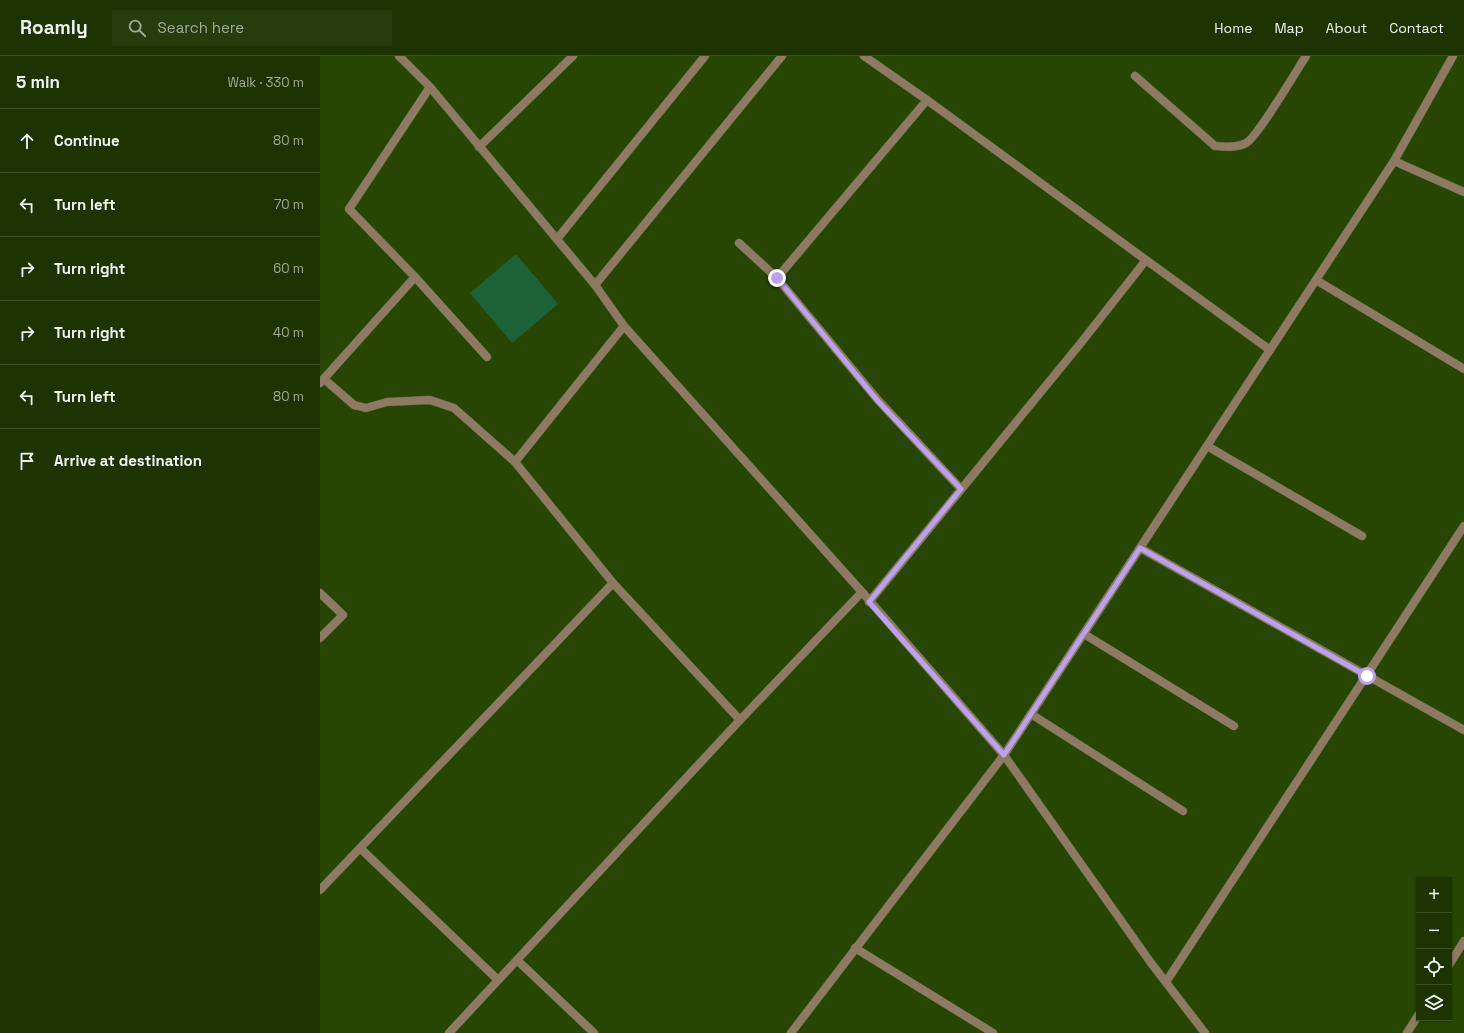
<!DOCTYPE html>
<html lang="en">
<head>
<meta charset="utf-8">
<style>
	:root { --surface:#1d3402; --page:#253c0c; --text:#f1f3f6; --muted:#a0aa99; --line:#3b4f24 }
	body { margin:0; font-family:"Space Grotesk",sans-serif; background:var(--page); color:var(--text) }
	.controls { position:absolute; right:12px; bottom:12px; display:grid; overflow:hidden; border-radius:0px; box-shadow:0 1px 3px #0004 }
	.controls button { width:36px; height:36px; display:grid; place-items:center; padding:0; border:0; border-bottom:1px solid var(--line); background:var(--surface); color:var(--text); font:20px sans-serif }
	.stop { position:absolute; width:12px; height:12px; margin:-9px; border:3px solid #bca0f2; border-radius:50%; background:#fff }
	.stop.end { background:#bca0f2; border-color:#fff; box-shadow:0 1px 4px #0008 }
	.list { margin:0; padding:0; list-style:none }
	h2 { display:flex; justify-content:space-between; align-items:center; height:52px; margin:0; padding:0 16px; font-size:17px }
	h2 small { font-size:13px; font-weight:400; color:var(--muted) }
	.list li { display:grid; grid-template-columns:26px 1fr auto; gap:12px; align-items:center; box-sizing:border-box; height:64px; padding:0 16px; border-top:1px solid var(--line) }
	.list b { display:block; font-size:15px; white-space:nowrap }
	.list em { font-size:13px; font-style:normal; color:var(--muted) }
	.icon { flex:none; width:22px; height:22px; fill:none; stroke:currentColor; stroke-width:2; stroke-linecap:round; stroke-linejoin:round }
	.map { position:relative; flex:none; width:1144px; height:977px; overflow:hidden }
	header { display:flex; align-items:center; gap:24px; box-sizing:border-box; height:56px; padding:0 20px; background:var(--surface); border-bottom:1px solid var(--line) }
	header strong { font-size:19px }
	nav { display:flex; gap:22px; margin-inline-start:auto; font-size:14px }
	.search { width:280px; height:36px; background:var(--page); display:flex; align-items:center; gap:10px; box-sizing:border-box; padding:0 14px; border-radius:0px; color:var(--muted); font-size:15px }
	main { display:flex }
	aside { flex:1; background:var(--surface) }
	.map>svg:first-child { display:block }
	.building { fill:#1d6237 }
	.lines { fill:none; stroke-linecap:round; stroke-linejoin:round }
	.street-casing { stroke:#456225; stroke-width:9 }
	.street { stroke:#8e7a62; stroke-width:8 }
	.route { stroke:#bca0f2; stroke-width:5 }
</style>
</head>
<body>
<header>
<strong>Roamly</strong>
<div class="search"><svg class="icon" aria-label="search" viewBox="0 0 24 24"><circle cx="10" cy="10" r="6"/><path d="M15 15l6 6"/></svg>Search here</div>
<nav><a>Home</a><a>Map</a><a>About</a><a>Contact</a></nav>
</header>
<main>
<aside>
<h2>5 min<small>Walk · 330 m</small></h2>
<ul class="list">
<li><svg class="icon" aria-label="ahead" viewBox="0 0 24 24"><path d="M12 20V5M6 11l6-6 6 6"/></svg><div><b>Continue</b></div><em>80 m</em></li>
<li><svg class="icon" aria-label="left" viewBox="0 0 24 24"><path d="M17 20v-9H6M10 6l-5 5 5 5"/></svg><div><b>Turn left</b></div><em>70 m</em></li>
<li><svg class="icon" aria-label="right" viewBox="0 0 24 24"><path d="M7 20v-9h11M14 6l5 5-5 5"/></svg><div><b>Turn right</b></div><em>60 m</em></li>
<li><svg class="icon" aria-label="right" viewBox="0 0 24 24"><path d="M7 20v-9h11M14 6l5 5-5 5"/></svg><div><b>Turn right</b></div><em>40 m</em></li>
<li><svg class="icon" aria-label="left" viewBox="0 0 24 24"><path d="M17 20v-9H6M10 6l-5 5 5 5"/></svg><div><b>Turn left</b></div><em>80 m</em></li>
<li><svg class="icon" aria-label="arrive" viewBox="0 0 24 24"><path d="M6 21V4h12l-3 4 3 4H6"/></svg><div><b>Arrive at destination</b></div></li>
</ul>
</aside>
<div class="map">
<svg width="1144" height="977" viewBox="0 0 1144 977">
	<rect width="100%" height="100%" fill="#274603"/>
	<path class="building" d="M196 198 238 248 192 287 150 237Z"/>
	<g class="lines">
		<defs>
			<g id="street">
				<path d="M79 0 110 31 275 229 304 270 542 536 684 699 831 907 885 977"/>
				<path d="M544 0 607 44 826 204"/>
				<path d="M815 20 895 90C905 91 917 92 926 87 936 83 977 14 986 0"/>
				<path d="M607 44 457 222 557 343 641 433"/>
				<path d="M159 91 253 0"/>
				<path d="M1074 105 1144 136"/>
				<path d="M237 183 385 0"/>
				<path d="M419 187 457 222"/>
				<path d="M95 221 167 301"/>
				<path d="M996 224 1144 313"/>
				<path d="M275 229 462 0"/>
				<path d="M4 323 34 349 46 352 67 346 110 344 134 352 195 406"/>
				<path d="M0 327 95 221 29 153 110 31"/>
				<path d="M887 390 1042 480"/>
				<path d="M820 492 1144 674"/>
				<path d="M293 527 195 406 304 270"/>
				<path d="M0 537 23 559 0 582"/>
				<path d="M549 546 760 288 826 204 950 294"/>
				<path d="M764 578 914 670"/>
				<path d="M711 658 863 755"/>
				<path d="M40 792 178 924"/>
				<path d="M0 834 293 527 420 664"/>
				<path d="M535 892 673 977"/>
				<path d="M197 904 274 977"/>
				<path d="M1129 909 1144 885"/>
				<path d="M846 926 1144 470"/>
				<path d="M129 977 420 664 542 536"/>
				<path d="M471 977 684 699 1074 105 1133 0"/>
				<path d="M1087 977 1099 958"/>
			</g>
		</defs>
		<use href="#street" class="street-casing"/>
		<use href="#street" class="street"/>
	</g>
	<g class="lines">
		<path class="route" d="M457 222 557 344 641 433 549 546 684 699 820 492 1047 620"/>
	</g>
</svg>
<div class="controls">
<button>+</button>
<button>−</button>
<button><svg class="icon" aria-label="locate" viewBox="0 0 24 24"><circle cx="12" cy="12" r="6"/><path d="M12 2v4M12 18v4M2 12h4M18 12h4"/></svg></button>
<button><svg class="icon" aria-label="layers" viewBox="0 0 24 24"><path d="M12 4l9 5-9 5-9-5zM3 14l9 5 9-5"/></svg></button>
</div>
<div class="stop" style="left:1047px;top:620px"></div>
<div class="stop end" style="left:457px;top:222px"></div>
</div>
</main>
</body>
</html>
